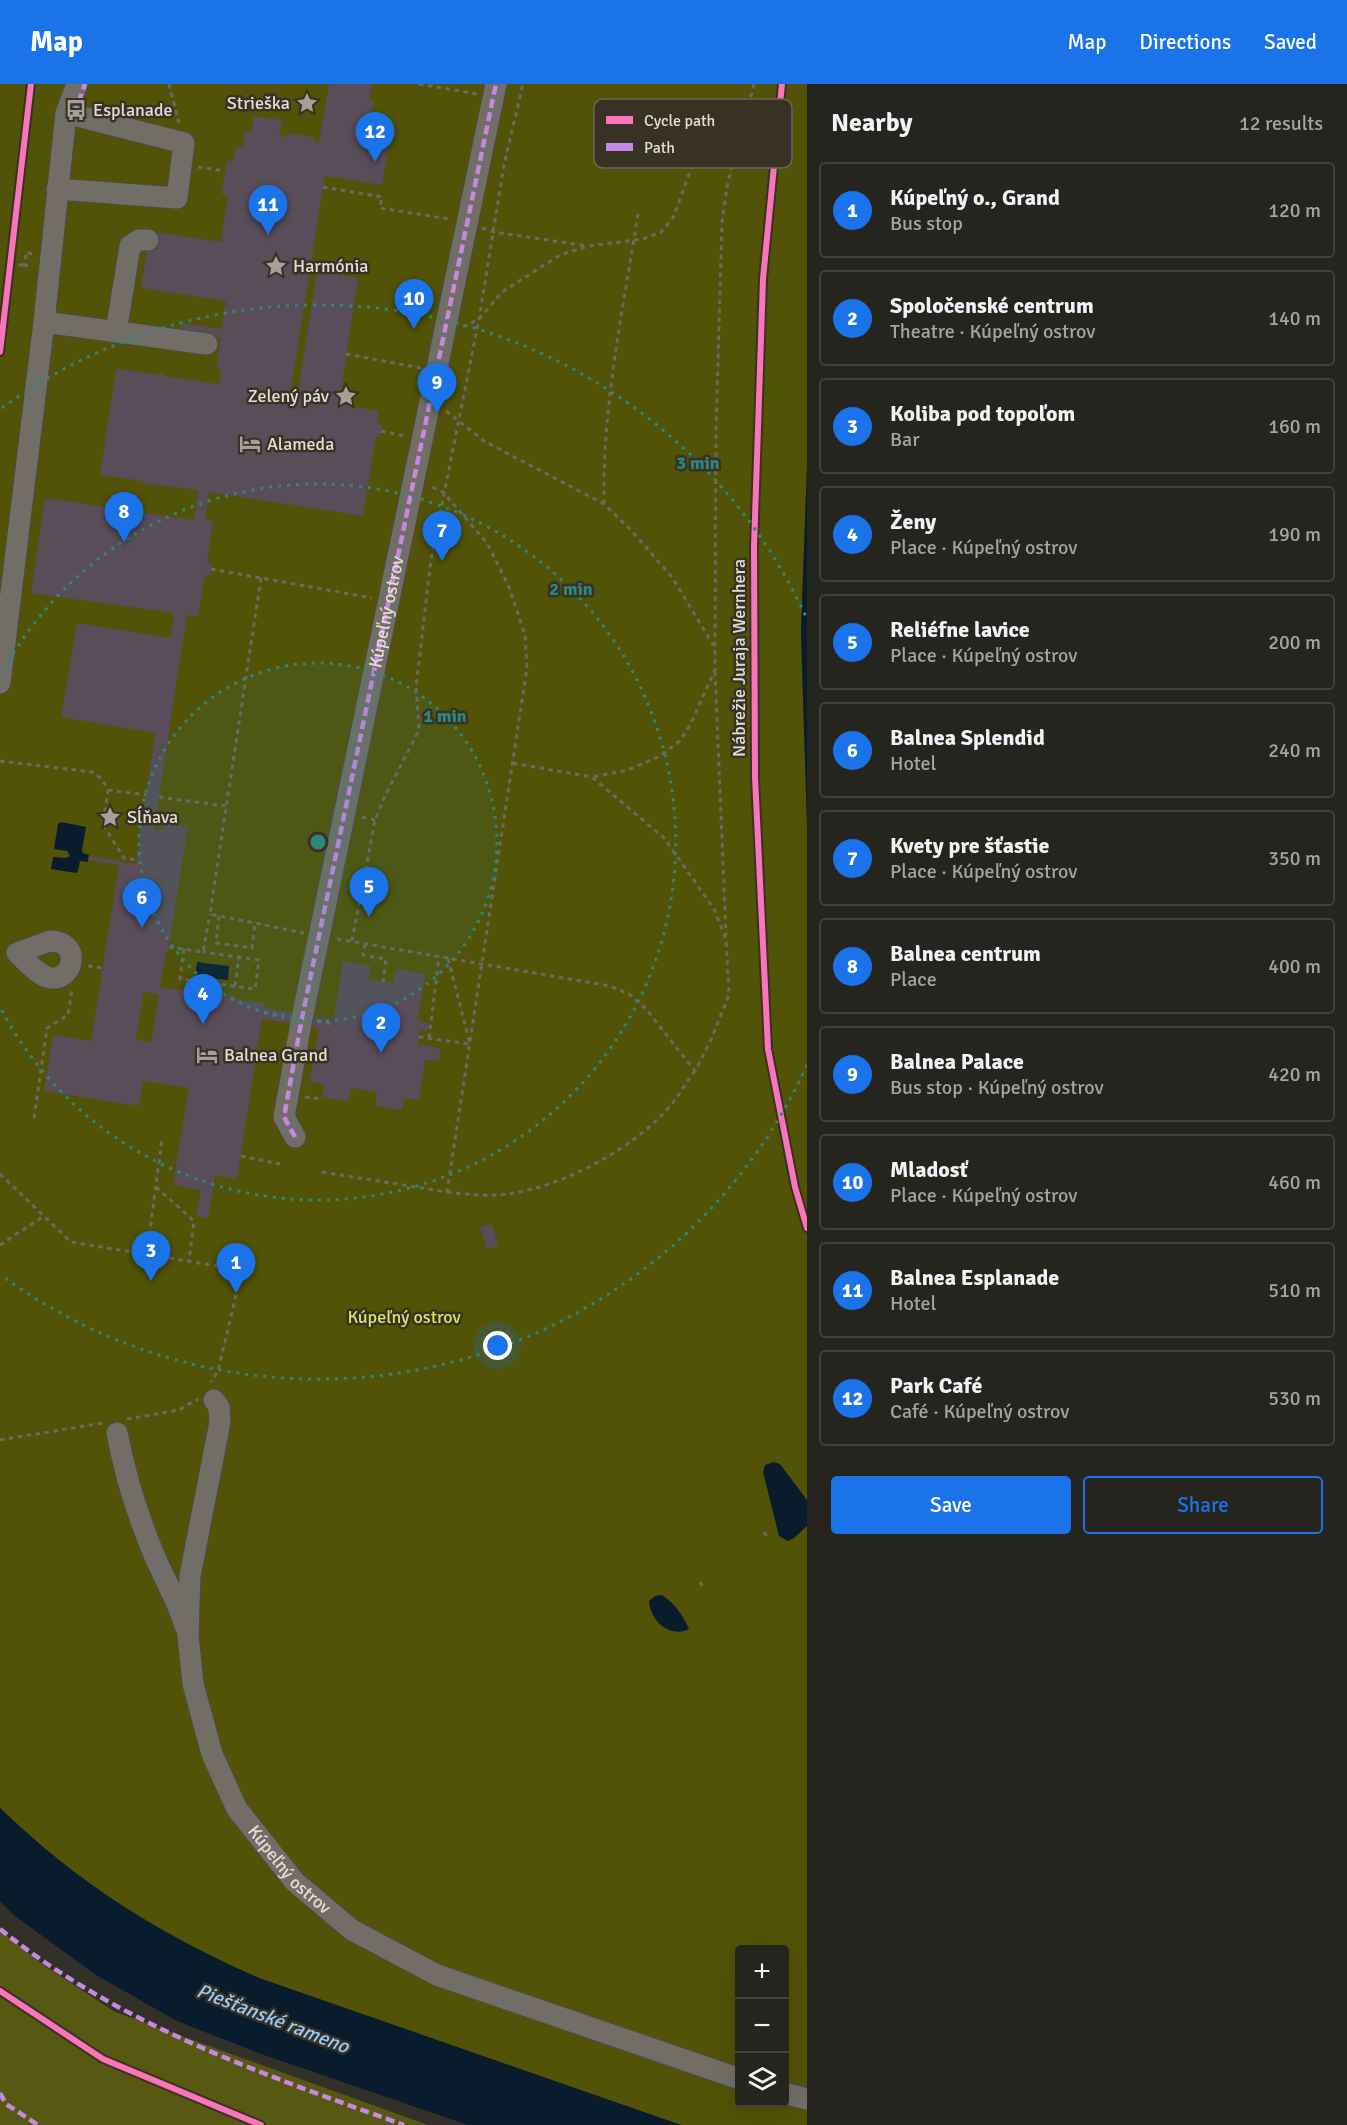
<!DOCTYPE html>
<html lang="en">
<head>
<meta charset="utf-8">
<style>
	:root { --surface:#26241f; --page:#2e2c28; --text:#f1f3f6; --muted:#a4a4a4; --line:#42413d; --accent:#1a73e8 }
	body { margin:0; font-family:Signika,sans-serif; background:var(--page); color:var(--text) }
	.controls { position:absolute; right:18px; bottom:18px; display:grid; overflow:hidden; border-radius:6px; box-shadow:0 6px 24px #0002 }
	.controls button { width:54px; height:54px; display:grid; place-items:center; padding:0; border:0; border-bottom:2px solid var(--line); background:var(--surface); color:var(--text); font:30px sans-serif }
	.you { position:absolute; left:498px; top:1262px; width:21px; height:21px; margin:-15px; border:4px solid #fff; border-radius:50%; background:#1a73e8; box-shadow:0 0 0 9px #1a73e833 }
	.badge { display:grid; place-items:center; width:39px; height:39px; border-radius:50%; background:var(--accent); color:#fff; font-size:20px; font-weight:700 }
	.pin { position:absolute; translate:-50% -50px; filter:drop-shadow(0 2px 3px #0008) }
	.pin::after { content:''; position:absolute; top:32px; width:21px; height:18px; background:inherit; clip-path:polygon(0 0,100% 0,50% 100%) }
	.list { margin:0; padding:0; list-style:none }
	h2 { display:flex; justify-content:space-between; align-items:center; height:78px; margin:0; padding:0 24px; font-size:26px }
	h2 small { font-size:20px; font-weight:400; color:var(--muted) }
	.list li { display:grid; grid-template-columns:39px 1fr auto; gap:18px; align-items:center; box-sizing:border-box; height:96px; margin:0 12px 12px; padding:0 12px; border:2px solid var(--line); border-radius:6px }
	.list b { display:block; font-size:22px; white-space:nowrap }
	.list p { margin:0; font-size:20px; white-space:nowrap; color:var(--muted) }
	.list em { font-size:20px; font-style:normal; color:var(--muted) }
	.actions { display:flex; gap:12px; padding:18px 24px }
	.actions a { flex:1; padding:14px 0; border:2px solid var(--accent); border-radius:6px; text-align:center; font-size:21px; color:var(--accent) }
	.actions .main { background:var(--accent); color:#fff }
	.icon { flex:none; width:33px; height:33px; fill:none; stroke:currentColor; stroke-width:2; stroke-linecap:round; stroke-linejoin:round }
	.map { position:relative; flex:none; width:807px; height:2041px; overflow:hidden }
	header { display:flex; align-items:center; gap:36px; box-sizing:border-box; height:84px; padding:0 30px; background:var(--accent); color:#fff }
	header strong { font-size:28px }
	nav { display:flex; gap:33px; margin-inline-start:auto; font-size:21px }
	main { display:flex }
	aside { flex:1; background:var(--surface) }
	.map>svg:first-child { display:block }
	.green { fill:#525306; fill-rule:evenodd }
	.forest { fill:#575913 }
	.water { fill:#091c2e }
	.building { fill:#584d58; fill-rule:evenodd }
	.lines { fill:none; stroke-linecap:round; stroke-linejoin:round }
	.minor-casing { stroke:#4e4b45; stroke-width:23 }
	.path { stroke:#6b6964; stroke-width:3; stroke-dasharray:4.5 4.5; stroke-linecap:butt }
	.minor { stroke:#716e68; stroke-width:21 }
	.path-bridge { stroke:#6b6964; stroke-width:3; stroke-dasharray:4.5 4.5; stroke-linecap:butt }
	.quiet { stroke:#c787e3; stroke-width:4.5; stroke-dasharray:9 4.5; stroke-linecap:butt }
	.cycleway-casing { stroke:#383224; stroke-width:10 }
	.cycleway { stroke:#fb73b8; stroke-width:6 }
	.ring { fill:none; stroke:#2e867d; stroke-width:3; stroke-dasharray:3 6 }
	.labels { text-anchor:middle; stroke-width:5; stroke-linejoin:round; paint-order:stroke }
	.poi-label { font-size:18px; fill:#e1ded5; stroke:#383224; text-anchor:start }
	.street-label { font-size:18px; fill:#e1ded5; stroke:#383224 }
	.park-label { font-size:18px; fill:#dee362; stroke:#383224 }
	.water-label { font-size:20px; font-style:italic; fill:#96c9fc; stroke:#383224 }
	.key { fill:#383224; stroke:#6b6659; stroke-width:1.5 }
	.key-label { font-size:16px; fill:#e1ded5 }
	.centre { fill:#2e867d; stroke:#383224; stroke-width:3 }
	.ring-label { font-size:18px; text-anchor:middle; font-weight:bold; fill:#2e867d; stroke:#383224; stroke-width:5; stroke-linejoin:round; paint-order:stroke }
</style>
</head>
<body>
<header>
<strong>Map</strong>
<nav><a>Map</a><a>Directions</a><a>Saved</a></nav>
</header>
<main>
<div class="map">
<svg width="807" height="2041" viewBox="0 0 807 2041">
	<rect width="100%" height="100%" fill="#333029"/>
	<path class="green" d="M0 0H807V383L801 548 807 741V2041H681L259 1894C159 1850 79 1801 0 1724ZM740 1866H784V2018H740Z"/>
	<path class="forest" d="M0 1847 45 1882 115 1928 428 2041H0Z"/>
	<g class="water">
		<path d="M807 383V741L801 548Z"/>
		<path d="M61 738 86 743 82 766 83 769 89 771 88 778 80 777 78 787 76 789 51 785 53 773 66 774 70 772 67 767 54 765 58 740Z"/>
		<path d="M197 878 229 882 228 896 195 893Z"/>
		<path d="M774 1378 780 1380 807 1416V1442L794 1454 788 1457 779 1452 763 1388 765 1381Z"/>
		<path d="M662 1511C675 1520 682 1530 689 1545 669 1555 650 1536 649 1517L655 1512Z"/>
		<path d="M0 1724C79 1800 159 1850 259 1894L681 2041H468L261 1970 177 1937 96 1891 15 1832 0 1817Z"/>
	</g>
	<g class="building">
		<path d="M329 0H372L369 17H374L371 33 375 34 374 42 379 43 377 51 384 52 382 61H389L382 101 325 92 290 311 297 312 317 187 358 194 339 320 379 327 377 340 382 341 380 353H376L363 432 209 408 205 436 213 437 207 478 212 479 210 491H205L198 533 187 531 154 745 162 746 165 725 173 727 171 740 188 742 168 868 166 867 160 903 229 914 230 911 236 912 235 915 265 919 264 924 334 936 343 877 371 882 369 895 393 899 396 885 425 890 418 936 429 940 427 947 420 946 418 960 440 964 439 976H425L419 1016 404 1014 403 1024 400 1026 375 1022 377 1008 351 1004 348 1018 322 1013 324 1000 310 998 319 944 262 935 237 1095 215 1092 208 1134 196 1132 201 1106 173 1101 189 1004 143 997 139 1022 44 1007 53 951 91 957 119 781 88 776 89 772 136 780 155 649 61 633 77 539 171 554 174 529 31 509 45 414 194 436 198 406 142 399 143 397 100 391 116 285 159 291 160 289 164 290V292L219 300 221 285 216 284 221 254 179 248 181 239 221 245 226 217 141 204 150 147 221 158 228 111 221 110 227 77H233L236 62 242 63 245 47 251 48 254 32 282 36 279 52 286 53 287 49 314 53V57L319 58ZM144 908 159 911 151 958 136 956Z"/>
		<path d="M492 1140 498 1162 487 1165 480 1143Z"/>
	</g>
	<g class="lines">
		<defs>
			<g id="minor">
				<path d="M57 105 177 114 184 59 66 29"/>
				<path d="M44 238 207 260"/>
				<path d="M116 248 130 162 139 156H148"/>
				<path d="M0 599 44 238 66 29 77 0"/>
				<path d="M50 857C84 857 73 901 47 893 36 889 26 877 17 869Z"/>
				<path id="s1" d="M295 1053 284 1033 302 934 496 0"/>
				<path id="s2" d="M214 1316 219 1323 220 1338 190 1492 188 1551 193 1600 212 1670 237 1725 295 1798 352 1846 437 1891 740 1995"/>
				<path d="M117 1349C125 1391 138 1433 155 1473 165 1496 178 1518 185 1542"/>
				<path d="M784 2009 807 2015"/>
			</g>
		</defs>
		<use href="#minor" class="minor-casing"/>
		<g class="path">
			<path d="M169 0 179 39"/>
			<path d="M419 0 477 10"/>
			<path d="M782 0 763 195 754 463 755 693 768 965 795 1103 807 1144"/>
			<path d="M700 55 739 53 742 49 754 0"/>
			<path d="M198 83 225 87"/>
			<path d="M323 103 382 113 380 124 449 135"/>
			<path d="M482 144 494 148 588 162"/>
			<path d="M32 170 26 168 25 181 33 182"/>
			<path d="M10 179 22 181"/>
			<path d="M463 243 479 235 502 208 560 171 589 162 643 155 661 148 673 134 696 71 700 55 697 28"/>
			<path d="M0 268 31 0"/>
			<path d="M346 270 421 284"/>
			<path d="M446 327 484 357 604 420 629 444 672 493 715 564V586L690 641 680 657 660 672 628 686 592 693"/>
			<path d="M381 347 405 352"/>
			<path d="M604 420C602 323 623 226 638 130"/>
			<path d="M211 485 372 514"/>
			<path d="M261 494 210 830 304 849"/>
			<path d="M715 562 716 347 722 138 727 103 739 53"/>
			<path d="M715 588 726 851"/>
			<path d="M0 677 92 688 102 695 108 706 103 741 124 774 136 776"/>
			<path d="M108 706 146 711"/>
			<path d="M159 713 225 722"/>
			<path d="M362 733 375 736"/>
			<path d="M219 832 216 859 252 864 255 839"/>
			<path d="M337 855 610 902 629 910 646 925 695 987 710 958 729 911 726 855 714 825 664 754 592 693 512 679"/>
			<path d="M352 857 375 736 384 714 419 646 416 603 431 475 479 235 504 81 523 0"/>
			<path d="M365 860 363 871 386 875 383 898"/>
			<path d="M169 863 203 868 210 830"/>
			<path d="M184 865 180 895 255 905 259 876 203 868"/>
			<path d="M88 882 103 884"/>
			<path d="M235 902 239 873"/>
			<path d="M264 928 284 932"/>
			<path d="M317 937 333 940"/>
			<path d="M419 953 470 960 448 874"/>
			<path d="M429 954 439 873"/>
			<path d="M305 1013 323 1015"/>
			<path d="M34 1034 47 944 68 931 72 905"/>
			<path d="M241 1072 280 1080"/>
			<path d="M322 1088 447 1108 527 584 525 551 509 503 487 459 443 408 430 402"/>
			<path d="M0 1090 71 1158 242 1186 218 1287 211 1298"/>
			<path d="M156 1103 194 1137 189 1176"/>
			<path d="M447 1108C467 1110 487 1113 507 1110 563 1103 635 1064 671 1021 680 1010 686 998 695 987"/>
			<path d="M0 1161 44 1132"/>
			<path d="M147 1169 162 1055"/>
			<path d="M127 1335 179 1326 198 1315"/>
			<path d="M0 1356 103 1339"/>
			<path d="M764 1448 768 1454"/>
			<path d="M700 1498 704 1505"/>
		</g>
		<use href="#minor" class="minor"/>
		<path class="path-bridge" d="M22 181H31"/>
		<g class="quiet">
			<path d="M74 31 85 0"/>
			<path d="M295 1053 284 1033 302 934 496 0"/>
			<path d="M0 1845C119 1941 262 1990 404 2041"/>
			<path d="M0 2009 6 2020 38 2041"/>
		</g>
		<defs>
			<g id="cycleway">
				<path d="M782 0 763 195 754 463 755 693 768 965 795 1103 807 1144"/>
				<path d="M0 268 31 0"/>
				<path d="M0 1907 103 1975 261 2041"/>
			</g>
		</defs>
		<use href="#cycleway" class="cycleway-casing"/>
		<use href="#cycleway" class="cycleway"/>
	</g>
	<circle cx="318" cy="758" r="179" fill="#2e867d" fill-opacity=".12"/>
	<g class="ring">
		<circle cx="318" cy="758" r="179"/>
		<path d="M0 593A358 358 0 1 1 0 923"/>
		<path d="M807 981A537 537 0 0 1 2 1192M2 324A537 537 0 0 1 807 535"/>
	</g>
	<defs>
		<symbol id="sight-bare" viewBox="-9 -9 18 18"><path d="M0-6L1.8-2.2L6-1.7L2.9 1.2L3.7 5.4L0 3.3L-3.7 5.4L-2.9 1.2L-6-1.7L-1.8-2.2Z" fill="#a4a199" stroke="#383224" stroke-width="2.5" paint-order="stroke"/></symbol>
		<symbol id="bus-bare" viewBox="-9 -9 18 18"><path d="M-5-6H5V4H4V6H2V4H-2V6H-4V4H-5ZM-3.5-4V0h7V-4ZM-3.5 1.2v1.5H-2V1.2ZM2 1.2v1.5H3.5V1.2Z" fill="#a4a199" stroke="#383224" stroke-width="2.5" paint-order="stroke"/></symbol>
		<symbol id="hotel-bare" viewBox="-9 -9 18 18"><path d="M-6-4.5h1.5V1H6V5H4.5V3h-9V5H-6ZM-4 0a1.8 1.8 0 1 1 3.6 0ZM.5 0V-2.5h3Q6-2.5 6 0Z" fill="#a4a199" stroke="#383224" stroke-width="2.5" paint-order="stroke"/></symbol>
	</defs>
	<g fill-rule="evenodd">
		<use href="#sight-bare" x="292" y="4" width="30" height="30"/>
		<use href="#bus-bare" x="61" y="11" width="30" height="30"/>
		<use href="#sight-bare" x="261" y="167" width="30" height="30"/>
		<use href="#sight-bare" x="331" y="297" width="30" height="30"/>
		<use href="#hotel-bare" x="235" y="345" width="30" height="30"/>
		<use href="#sight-bare" x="95" y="718" width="30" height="30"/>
		<use href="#hotel-bare" x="192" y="956" width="30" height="30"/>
	</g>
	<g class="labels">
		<g class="poi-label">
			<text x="290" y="25" text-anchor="end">Strieška</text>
			<text x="93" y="32">Esplanade</text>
			<text x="293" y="188">Harmónia</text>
			<text x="329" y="318" text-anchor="end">Zelený páv</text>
			<text x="267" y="366">Alameda</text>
			<text x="127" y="739">Sĺňava</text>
			<text x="224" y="977">Balnea Grand</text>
		</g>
		<g class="street-label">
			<text dy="6" stroke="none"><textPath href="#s1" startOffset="538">Kúpeľný ostrov</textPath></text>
			<text transform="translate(739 574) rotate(-90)" y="6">Nábrežie Juraja Wernhera</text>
			<text dy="6" stroke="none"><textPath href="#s2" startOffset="502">Kúpeľný ostrov</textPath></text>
		</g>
		<g class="park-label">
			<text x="404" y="1239">Kúpeľný ostrov</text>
		</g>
		<g class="water-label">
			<text transform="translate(273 1934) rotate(21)" y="7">Piešťanské rameno</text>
		</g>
	</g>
	<rect x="594" y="15" width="198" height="69" rx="9" class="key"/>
	<rect x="606" y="32" width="27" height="8" fill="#fb73b8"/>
	<rect x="606" y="59" width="27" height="8" fill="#c787e3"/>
	<g class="key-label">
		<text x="644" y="42">Cycle path</text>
		<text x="644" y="69">Path</text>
	</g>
	<circle cx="318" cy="758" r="9" class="centre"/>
	<g class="ring-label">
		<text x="698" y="385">3 min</text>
		<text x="571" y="511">2 min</text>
		<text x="445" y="638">1 min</text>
	</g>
</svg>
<div class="controls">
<button>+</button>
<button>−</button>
<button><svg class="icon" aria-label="layers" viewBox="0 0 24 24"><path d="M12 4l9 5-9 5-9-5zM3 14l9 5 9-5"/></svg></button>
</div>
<div class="you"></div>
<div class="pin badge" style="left:236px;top:1209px">1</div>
<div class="pin badge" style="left:381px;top:969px">2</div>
<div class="pin badge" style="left:151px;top:1197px">3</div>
<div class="pin badge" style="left:203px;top:940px">4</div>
<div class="pin badge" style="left:369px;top:833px">5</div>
<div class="pin badge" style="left:142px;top:844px">6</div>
<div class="pin badge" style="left:442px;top:477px">7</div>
<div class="pin badge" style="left:124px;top:458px">8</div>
<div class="pin badge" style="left:437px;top:329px">9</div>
<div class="pin badge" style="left:414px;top:245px">10</div>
<div class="pin badge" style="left:268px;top:151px">11</div>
<div class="pin badge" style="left:375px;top:78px">12</div>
</div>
<aside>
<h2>Nearby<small>12 results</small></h2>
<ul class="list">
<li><span class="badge">1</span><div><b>Kúpeľný o., Grand</b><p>Bus stop</p></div><em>120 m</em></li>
<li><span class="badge">2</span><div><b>Spoločenské centrum</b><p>Theatre · Kúpeľný ostrov</p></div><em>140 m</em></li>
<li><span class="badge">3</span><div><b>Koliba pod topoľom</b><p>Bar</p></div><em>160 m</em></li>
<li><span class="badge">4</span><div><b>Ženy</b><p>Place · Kúpeľný ostrov</p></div><em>190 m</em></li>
<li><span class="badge">5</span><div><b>Reliéfne lavice</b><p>Place · Kúpeľný ostrov</p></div><em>200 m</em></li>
<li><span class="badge">6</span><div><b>Balnea Splendid</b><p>Hotel</p></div><em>240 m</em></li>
<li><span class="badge">7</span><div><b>Kvety pre šťastie</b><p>Place · Kúpeľný ostrov</p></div><em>350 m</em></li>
<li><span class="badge">8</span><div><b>Balnea centrum</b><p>Place</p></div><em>400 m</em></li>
<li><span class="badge">9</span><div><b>Balnea Palace</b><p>Bus stop · Kúpeľný ostrov</p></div><em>420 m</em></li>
<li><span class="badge">10</span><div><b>Mladosť</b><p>Place · Kúpeľný ostrov</p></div><em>460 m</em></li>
<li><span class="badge">11</span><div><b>Balnea Esplanade</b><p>Hotel</p></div><em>510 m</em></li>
<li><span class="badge">12</span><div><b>Park Café</b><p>Café · Kúpeľný ostrov</p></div><em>530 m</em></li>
</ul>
<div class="actions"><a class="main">Save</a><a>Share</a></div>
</aside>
</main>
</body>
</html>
